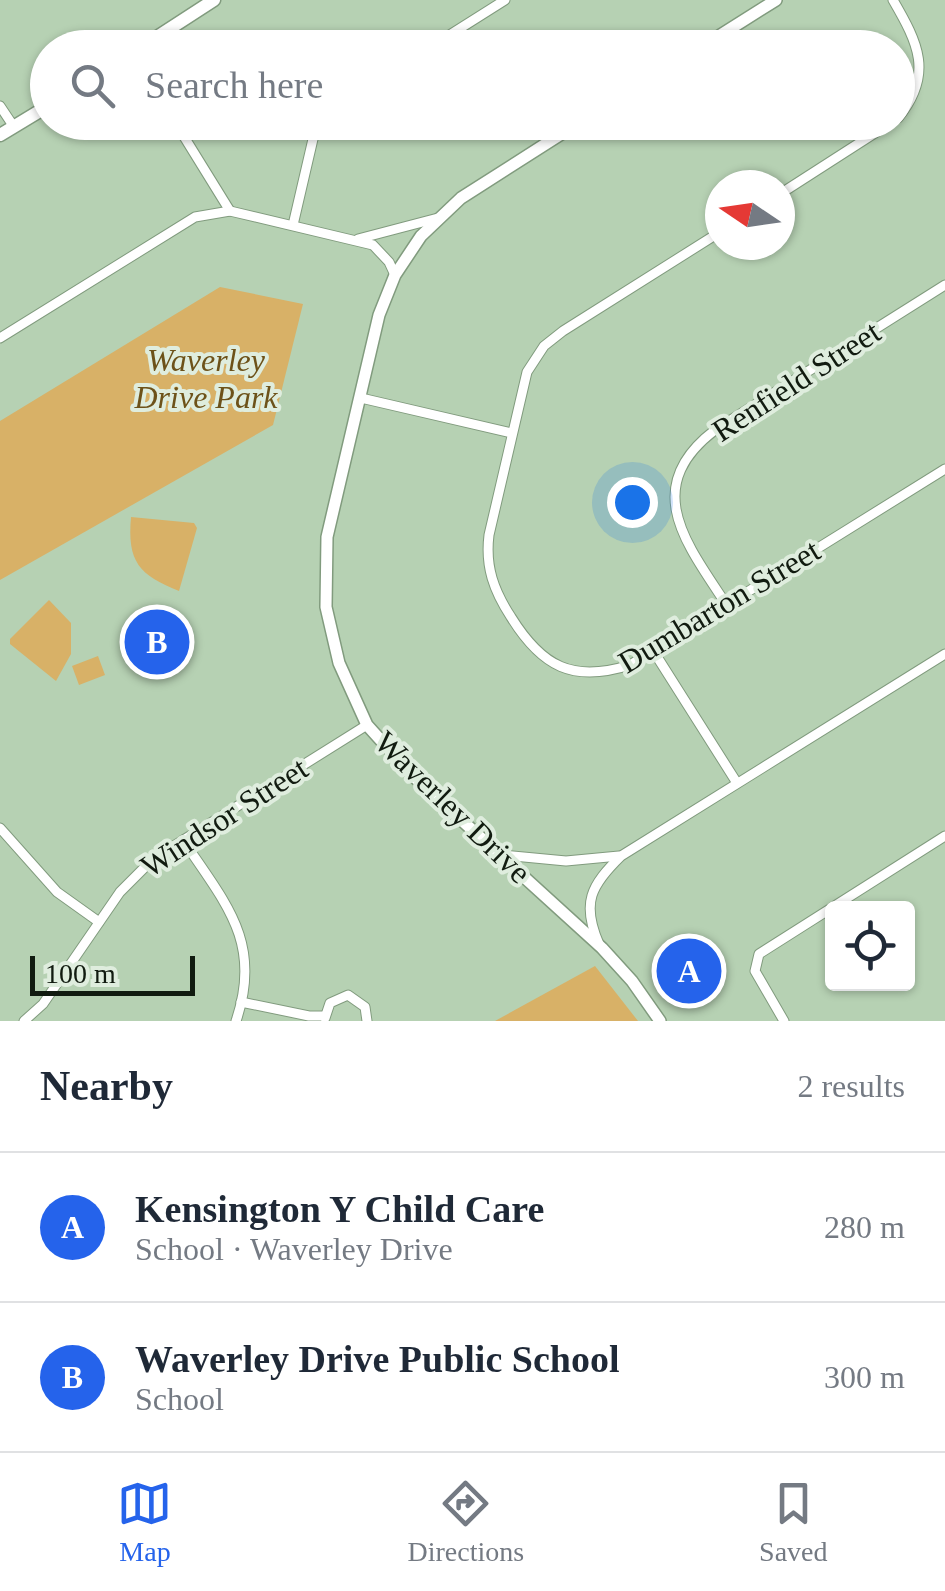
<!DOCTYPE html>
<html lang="en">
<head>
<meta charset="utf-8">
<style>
	:root { --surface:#fff; --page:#f6f6f7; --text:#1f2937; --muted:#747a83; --line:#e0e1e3; --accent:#2563eb }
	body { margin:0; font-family:"Times New Roman",serif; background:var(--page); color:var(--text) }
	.controls { position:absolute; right:30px; bottom:30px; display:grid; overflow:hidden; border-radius:10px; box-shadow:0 2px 8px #0004 }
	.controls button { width:90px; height:90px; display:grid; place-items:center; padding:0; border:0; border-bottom:2px solid var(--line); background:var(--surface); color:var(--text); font:50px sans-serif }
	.compass { position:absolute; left:705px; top:170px; width:90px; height:90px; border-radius:50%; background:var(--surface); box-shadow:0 2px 8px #0004; rotate:283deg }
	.scale { position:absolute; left:30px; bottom:25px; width:165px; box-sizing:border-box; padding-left:10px; border:5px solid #111b10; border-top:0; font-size:28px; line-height:35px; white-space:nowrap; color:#111b10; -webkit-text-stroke:8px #dfedde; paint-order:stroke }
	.you { position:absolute; left:632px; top:502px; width:35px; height:35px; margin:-25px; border:8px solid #fff; border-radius:50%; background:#1a73e8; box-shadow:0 0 0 15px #1a73e833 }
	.badge { display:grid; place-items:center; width:65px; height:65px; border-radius:50%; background:var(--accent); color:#fff; font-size:32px; font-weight:700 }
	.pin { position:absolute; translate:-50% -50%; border:5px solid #fff; box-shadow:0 2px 10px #0006 }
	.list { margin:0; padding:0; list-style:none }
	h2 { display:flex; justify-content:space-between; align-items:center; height:130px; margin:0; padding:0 40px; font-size:42px }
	h2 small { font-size:32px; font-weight:400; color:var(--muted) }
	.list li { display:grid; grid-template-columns:65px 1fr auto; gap:30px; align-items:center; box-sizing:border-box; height:150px; padding:0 40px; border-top:2px solid var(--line) }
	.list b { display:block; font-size:38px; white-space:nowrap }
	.list p { margin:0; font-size:32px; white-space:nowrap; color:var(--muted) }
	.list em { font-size:32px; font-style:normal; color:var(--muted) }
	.icon { flex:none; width:55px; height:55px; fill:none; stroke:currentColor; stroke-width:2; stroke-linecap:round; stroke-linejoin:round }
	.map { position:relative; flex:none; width:945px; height:1021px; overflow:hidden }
	.search { position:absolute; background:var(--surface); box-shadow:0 2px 8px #0004; left:30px; right:30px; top:30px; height:110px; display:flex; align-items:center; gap:25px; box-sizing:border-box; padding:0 35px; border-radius:55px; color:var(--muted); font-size:38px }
	.sheet { height:430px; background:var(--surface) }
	nav { display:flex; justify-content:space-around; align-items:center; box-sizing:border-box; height:140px; border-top:2px solid var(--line); background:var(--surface); font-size:28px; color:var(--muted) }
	nav a { display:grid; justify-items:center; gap:5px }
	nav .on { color:var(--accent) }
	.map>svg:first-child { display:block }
	.green { fill:#d8b167 }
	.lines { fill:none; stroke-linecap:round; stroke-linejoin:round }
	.minor-casing { stroke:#819b7e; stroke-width:11 }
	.tertiary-casing { stroke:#819b7e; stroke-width:14 }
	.secondary-casing { stroke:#819b7e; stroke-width:15 }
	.minor { stroke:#fff; stroke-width:9 }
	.tertiary { stroke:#fff; stroke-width:11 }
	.secondary { stroke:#fff; stroke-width:12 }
	.labels { text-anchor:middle; stroke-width:8; stroke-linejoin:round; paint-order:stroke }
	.park-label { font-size:32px; font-style:italic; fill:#6d5219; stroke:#dfedde }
	.street-label { font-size:32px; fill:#111b10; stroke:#dfedde }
</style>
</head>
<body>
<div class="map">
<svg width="945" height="1021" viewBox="0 0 945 1021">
	<rect width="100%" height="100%" fill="#b6d1b3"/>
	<g class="green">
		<path d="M220 287 303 304 273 425 0 580V421Z"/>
		<path d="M131 517 194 523 197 528 179 591C139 575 127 562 131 517Z"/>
		<path d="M49 600 71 623V654L56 681 10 644V639Z"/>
		<path d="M98 656 105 675 79 685 72 666Z"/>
		<path d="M595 966 638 1021H495Z"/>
	</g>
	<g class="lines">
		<defs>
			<g id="minor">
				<path d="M893 0C918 43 934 74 898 118"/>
				<path d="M429 48 505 0"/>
				<path d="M0 106 14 127"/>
				<path d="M175 122 230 211"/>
				<path d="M780 194 892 122"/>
				<path d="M293 225 313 139 321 122"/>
				<path d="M720 232 563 331 544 346 527 372 489 535C485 567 494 591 511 617 542 667 573 683 630 665L945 469"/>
				<path d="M358 239 438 218"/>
				<path d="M0 338 195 217 230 211 373 245 389 262 395 275"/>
				<path d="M361 398 512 433"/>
				<path d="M726 604C686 543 640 487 715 430L945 285"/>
				<path d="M654 652 737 783"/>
				<path d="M0 828 57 892 99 922"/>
				<path d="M183 840C225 903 263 942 236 1021"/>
				<path d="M502 855 566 861 619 856"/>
				<path d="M599 944C581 903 591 885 621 856L945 654"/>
				<path d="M241 1002 309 1016H325"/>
				<path d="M325 1018 330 1003 348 995 365 1007 367 1021"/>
				<path d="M24 1021 43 1004 120 892 153 859 367 725"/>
				<path d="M784 1021 755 971 759 954 945 836"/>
			</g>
			<g id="tertiary">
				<path d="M700 48 776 0"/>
				<path d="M580 122 461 198 421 236 395 275 379 315 327 537 326 607 339 663 367 725 413 776 602 948 632 981 660 1021"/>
			</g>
			<g id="secondary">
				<path d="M140 48 214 0"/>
				<path d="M0 135 48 106"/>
			</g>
		</defs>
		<use href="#minor" class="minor-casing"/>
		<use href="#tertiary" class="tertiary-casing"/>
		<use href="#secondary" class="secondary-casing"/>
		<use href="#minor" class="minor"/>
		<use href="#tertiary" class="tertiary"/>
		<use href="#secondary" class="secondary"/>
	</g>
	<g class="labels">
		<g class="park-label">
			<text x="206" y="371">Waverley<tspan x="206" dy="37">Drive Park</tspan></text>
		</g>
		<g class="street-label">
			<text transform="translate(796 381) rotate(-33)" y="11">Renfield Street</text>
			<text transform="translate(719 606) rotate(-31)" y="11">Dumbarton Street</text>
			<text transform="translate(453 807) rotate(44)" y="11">Waverley Drive</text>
			<text transform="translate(224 817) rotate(-33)" y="11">Windsor Street</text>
		</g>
	</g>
</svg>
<div class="controls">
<button><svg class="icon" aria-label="locate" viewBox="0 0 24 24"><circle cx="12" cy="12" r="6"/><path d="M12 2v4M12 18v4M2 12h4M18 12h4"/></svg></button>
</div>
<svg class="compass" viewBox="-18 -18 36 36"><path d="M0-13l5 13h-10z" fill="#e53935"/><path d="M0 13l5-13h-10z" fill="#747a83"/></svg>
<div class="scale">100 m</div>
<div class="you"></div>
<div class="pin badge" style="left:689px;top:971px">A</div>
<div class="pin badge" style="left:157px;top:642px">B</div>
<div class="search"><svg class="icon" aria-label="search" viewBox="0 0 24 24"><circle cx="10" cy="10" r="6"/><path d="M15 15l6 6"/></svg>Search here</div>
</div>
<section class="sheet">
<h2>Nearby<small>2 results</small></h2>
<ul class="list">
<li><span class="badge">A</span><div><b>Kensington Y Child Care</b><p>School · Waverley Drive</p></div><em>280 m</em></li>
<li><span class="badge">B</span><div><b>Waverley Drive Public School</b><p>School</p></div><em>300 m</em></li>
</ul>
</section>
<nav>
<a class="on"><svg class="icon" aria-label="map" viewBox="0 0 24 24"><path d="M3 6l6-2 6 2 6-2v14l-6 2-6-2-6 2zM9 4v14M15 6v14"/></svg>Map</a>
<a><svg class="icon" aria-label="directions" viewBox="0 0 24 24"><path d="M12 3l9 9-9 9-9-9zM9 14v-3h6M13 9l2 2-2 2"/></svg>Directions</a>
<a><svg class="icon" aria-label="saved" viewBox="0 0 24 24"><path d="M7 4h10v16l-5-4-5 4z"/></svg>Saved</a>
</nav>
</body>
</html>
